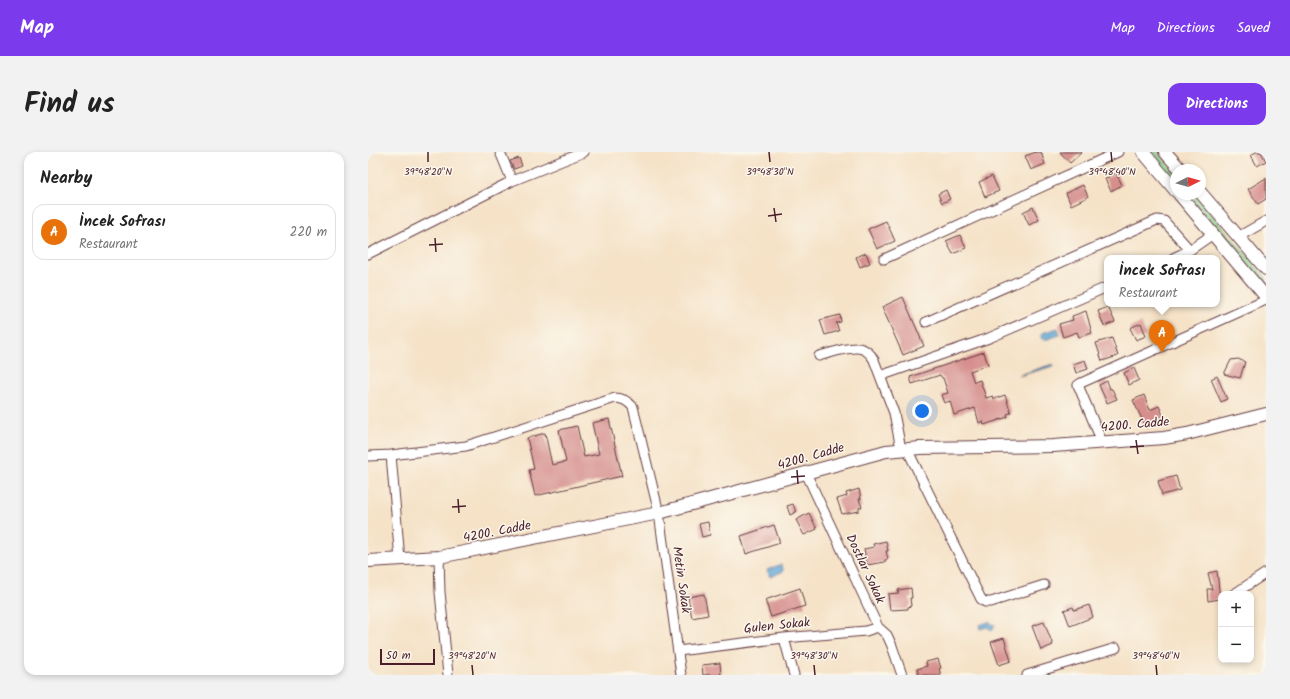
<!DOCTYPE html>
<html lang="en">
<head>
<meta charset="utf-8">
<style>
	:root { --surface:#fff; --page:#f2f2f2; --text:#222; --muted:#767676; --line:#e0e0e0; --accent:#7c3aed }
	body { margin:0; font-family:Kalam,sans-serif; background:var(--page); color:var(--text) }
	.controls { position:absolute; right:12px; bottom:12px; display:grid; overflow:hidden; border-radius:8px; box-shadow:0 2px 6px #0003 }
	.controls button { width:36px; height:36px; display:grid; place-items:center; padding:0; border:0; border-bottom:1px solid var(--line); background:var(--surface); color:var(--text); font:20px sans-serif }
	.compass { position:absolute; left:802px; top:12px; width:36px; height:36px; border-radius:50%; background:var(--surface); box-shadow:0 2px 6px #0003; rotate:85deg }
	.scale { position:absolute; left:12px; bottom:10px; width:55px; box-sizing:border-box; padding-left:4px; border:2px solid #4a1f2b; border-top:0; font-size:11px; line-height:14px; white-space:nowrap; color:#4a1f2b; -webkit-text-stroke:3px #fbf7ec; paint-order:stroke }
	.you { position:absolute; left:554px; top:259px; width:14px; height:14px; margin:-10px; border:3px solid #fff; border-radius:50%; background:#1a73e8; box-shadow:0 0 0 6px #1a73e833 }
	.badge { display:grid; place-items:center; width:26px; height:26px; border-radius:50%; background:var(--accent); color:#fff; font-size:13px; font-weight:700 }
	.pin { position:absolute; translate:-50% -33px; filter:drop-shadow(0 1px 2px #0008) }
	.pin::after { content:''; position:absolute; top:21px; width:14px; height:12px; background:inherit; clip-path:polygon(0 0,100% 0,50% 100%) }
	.popup { position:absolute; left:736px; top:103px; width:116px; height:52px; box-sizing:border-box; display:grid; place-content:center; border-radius:8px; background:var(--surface); filter:drop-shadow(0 1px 3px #0005); font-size:13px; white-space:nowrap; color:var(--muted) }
	.popup b { font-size:15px; color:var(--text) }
	.popup::after { content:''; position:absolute; left:50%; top:100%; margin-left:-8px; border:8px solid transparent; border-top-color:var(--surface) }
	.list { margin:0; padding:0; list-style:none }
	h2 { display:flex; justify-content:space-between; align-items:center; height:52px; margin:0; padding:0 16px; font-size:17px }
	h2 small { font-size:13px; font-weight:400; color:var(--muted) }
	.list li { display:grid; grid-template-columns:26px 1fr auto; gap:12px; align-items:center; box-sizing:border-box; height:56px; margin:0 8px 8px; padding:0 8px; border:1px solid var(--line); border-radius:12px }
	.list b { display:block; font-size:15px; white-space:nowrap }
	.list p { margin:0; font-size:13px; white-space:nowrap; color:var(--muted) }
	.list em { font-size:13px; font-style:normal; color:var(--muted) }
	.map { position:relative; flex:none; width:898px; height:523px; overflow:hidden; border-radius:12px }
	header { display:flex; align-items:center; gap:24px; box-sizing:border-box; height:56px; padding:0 20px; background:var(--accent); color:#fff }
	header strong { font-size:19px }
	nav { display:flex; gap:22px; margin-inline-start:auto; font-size:14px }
	.intro { display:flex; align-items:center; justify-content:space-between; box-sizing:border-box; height:96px; padding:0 24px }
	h1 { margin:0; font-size:28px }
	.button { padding:10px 18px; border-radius:12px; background:var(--accent); color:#fff; font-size:14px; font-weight:700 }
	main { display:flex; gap:24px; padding:0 24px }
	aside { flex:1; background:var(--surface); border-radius:12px; box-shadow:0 2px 6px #0003 }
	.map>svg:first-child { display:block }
</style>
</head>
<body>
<header>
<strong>Map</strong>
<nav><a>Map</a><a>Directions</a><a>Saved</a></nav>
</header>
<div class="intro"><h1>Find us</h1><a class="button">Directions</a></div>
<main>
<aside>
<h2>Nearby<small></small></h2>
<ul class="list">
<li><span class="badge" style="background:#e8710a">A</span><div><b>İncek Sofrası</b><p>Restaurant</p></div><em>220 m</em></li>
</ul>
</aside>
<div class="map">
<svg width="898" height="523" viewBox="0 0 898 523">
	<rect width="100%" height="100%" fill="#fbf7ec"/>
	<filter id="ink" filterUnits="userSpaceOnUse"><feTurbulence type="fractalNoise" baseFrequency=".025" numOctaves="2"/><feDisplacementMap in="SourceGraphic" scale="8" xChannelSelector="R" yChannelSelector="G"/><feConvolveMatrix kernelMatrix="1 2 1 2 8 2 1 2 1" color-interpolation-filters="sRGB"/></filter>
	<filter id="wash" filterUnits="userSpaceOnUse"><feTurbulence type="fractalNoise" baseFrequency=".012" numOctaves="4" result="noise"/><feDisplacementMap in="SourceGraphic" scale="16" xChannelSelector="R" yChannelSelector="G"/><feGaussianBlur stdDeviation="0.9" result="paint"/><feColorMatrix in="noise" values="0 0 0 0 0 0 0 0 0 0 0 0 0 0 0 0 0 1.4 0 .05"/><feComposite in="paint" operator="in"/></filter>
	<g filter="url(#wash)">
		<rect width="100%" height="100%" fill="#f5e2c7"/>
		<!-- green -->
		<path fill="#8ad794" stroke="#6a7b60" d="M783,0H789L808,22V29Z
			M819,42H826L898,126V134Z"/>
		<!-- water -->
		<path fill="#5ca3d3" stroke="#53617f" d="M690,176L692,183L677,188L673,186V183L674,181Z
			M685,212V214L651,224V223Z
			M413,412L416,419L402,425L399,418Z
			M620,470L627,473L624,478L619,475L612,477L611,473Z"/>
		<g id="blocks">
			<!-- building -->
			<path fill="#d68f8d" d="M668,0H673L677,12L663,18L657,4Z
				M692,0H714L702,11Z
				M888,0H893L898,9L889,14L883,3Z
				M151,6L154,14L146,17L142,9Z
				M748,21L754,33L743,39L737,27Z
				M624,24L631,39L617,45L611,30Z
				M898,26V47L890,52L880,37Z
				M715,33L720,45L703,53L698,41Z
				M578,38L582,47L574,51L570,42Z
				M665,55L671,68L661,73L655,60Z
				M518,69L527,89L509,97L500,77Z
				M592,83L598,96L585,102L578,89Z
				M498,101L502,111L492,115L488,105Z
				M535,145L556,194L535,203L514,155Z
				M740,155L747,170L736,174L730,159Z
				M718,159L724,181L711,185L709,180L695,185L691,172L705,168L704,164Z
				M472,163L473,170L468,171L471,179L457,183L452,168Z
				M773,171L778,184L768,188L762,176Z
				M744,186L750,204L734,209L728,191Z
				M616,200L620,213L602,219L606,230L612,228L618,246L625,244L626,247L637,243L643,261L639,262L640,265L616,273L615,269L611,271L607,256L586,263L582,249L576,251L573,243L580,241L575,226H574L572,223L544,232L542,225Z
				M870,207L877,210L872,226L856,222L863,208Z
				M717,208L720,217L708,221L705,212Z
				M766,216L771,228L761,233L756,221Z
				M849,224L859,247L853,250L843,227Z
				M739,229L742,237H744L749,247L739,251L731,233Z
				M776,243L782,258L791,254L797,268L778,276L765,248Z
				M241,267L254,324L167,344L161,318L166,317L159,286L177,281L184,313L198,310L191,278L209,274L216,305L231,302L224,271Z
				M808,324L812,338L794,343L790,329Z
				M491,337L493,347H491L494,355L491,356V359L474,362L469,347L479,344L478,341Z
				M425,352L428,360L422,363L419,354Z
				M441,361L449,377L436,383L428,368Z
				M340,370L342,383L334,385L331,372Z
				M406,373L412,391L378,402L373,384Z
				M518,389L520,399H518L520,407L517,408V410L499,413L496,397L506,395L505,392Z
				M849,419L852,447L840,449L839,437H844L840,421Z
				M432,436L437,454L403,465L397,448Z
				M543,436L544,446H542L543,454L540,455V457L522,458L520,442L531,441L530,438Z
				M336,442L340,463L324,466L320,445Z
				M721,453L725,465L702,474L696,458L705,455L706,458Z
				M676,470L685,493L673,498L664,474Z
				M636,486L643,509L631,513L623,490Z
				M570,507L573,516L571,517L573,523H551L549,517L559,514L558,510Z
				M352,511L353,523H335L334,513Z"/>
		</g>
	</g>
	<g filter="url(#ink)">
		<use href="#blocks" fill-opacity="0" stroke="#643c42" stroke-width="1"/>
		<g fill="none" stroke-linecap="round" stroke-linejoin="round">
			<defs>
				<path id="minor" d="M132,0L144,29
					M870,85L898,69
					M0,102L144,29L216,0
					M805,106L822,98L845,82
					M516,107L750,0
					M558,170L789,68L796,69L822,98
					M451,204C458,202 465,200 473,198C487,195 498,193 506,208L526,261L533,297
					M512,224L621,186L739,135
					M734,290L710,233L713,231L898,148
					M539,297L613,447L617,450H623L676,433
					M23,303L32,408
					M0,304L23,303L98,294L247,246C255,246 260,249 265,255L291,361L313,523
					M438,321L510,475L519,483L524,494L534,523
					M71,405L72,440L80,523
					M866,442L898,421
					M416,486L426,523
					M310,499L416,486L498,479L510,475
					M659,523L748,496"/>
				<path id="major" d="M775,0L808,39
					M797,0L813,18
					M832,40L898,117
					M811,42L898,145
					M0,409L71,405L291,361L518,299L552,296L685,294L796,286L819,282L898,262"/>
			</defs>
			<!-- minor casing -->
			<use href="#minor" stroke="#643c42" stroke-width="11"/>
			<!-- major casing -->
			<use href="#major" stroke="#643c42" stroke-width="14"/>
			<!-- minor -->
			<use href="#minor" stroke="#fff" stroke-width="9"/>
			<!-- major -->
			<use href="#major" stroke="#fff" stroke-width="12"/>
		</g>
	</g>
	<!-- ticks -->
	<path fill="none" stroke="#4a1f2b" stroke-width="1.5" d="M60,0V10M401,0L402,10M743,0L744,10M406,56L408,70M400,64L414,62M67,86L68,100M61,93L75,92M768,288L770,302M762,295L776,294M429,318L430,332M423,325L437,324M90,347L91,361M84,355L98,354M104,513L105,523M446,513L447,523M788,513L789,523"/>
	<g text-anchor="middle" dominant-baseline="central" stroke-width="3" stroke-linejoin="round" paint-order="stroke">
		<!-- street labels -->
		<g font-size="13" fill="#4a1f2b" stroke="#fbf7ec">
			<text transform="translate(767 273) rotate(-5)">4200. Cadde</text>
			<text transform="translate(443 305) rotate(-16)">4200. Cadde</text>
			<text transform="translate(129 380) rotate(-11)">4200. Cadde</text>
			<text transform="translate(497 417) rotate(65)">Dostlar Sokak</text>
			<text transform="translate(313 428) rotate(82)">Metin Sokak</text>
			<text transform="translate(409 474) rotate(-6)">Gulen Sokak</text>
		</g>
	</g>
	<g font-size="10" text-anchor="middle" fill="#4a1f2b" stroke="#fbf7ec" stroke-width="3" stroke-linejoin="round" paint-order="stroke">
		<text x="60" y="23">39°48'20"N</text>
		<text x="402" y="23">39°48'30"N</text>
		<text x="744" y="23">39°48'40"N</text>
		<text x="104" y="507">39°48'20"N</text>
		<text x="446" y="507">39°48'30"N</text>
		<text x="788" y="507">39°48'40"N</text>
	</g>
</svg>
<div class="controls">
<button>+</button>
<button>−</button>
</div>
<svg class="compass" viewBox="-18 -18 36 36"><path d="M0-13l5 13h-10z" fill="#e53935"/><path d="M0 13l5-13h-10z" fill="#767676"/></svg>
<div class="scale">50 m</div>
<div class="you"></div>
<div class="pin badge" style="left:794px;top:201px;background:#e8710a">A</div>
<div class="popup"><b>İncek Sofrası</b>Restaurant</div>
</div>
</main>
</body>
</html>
